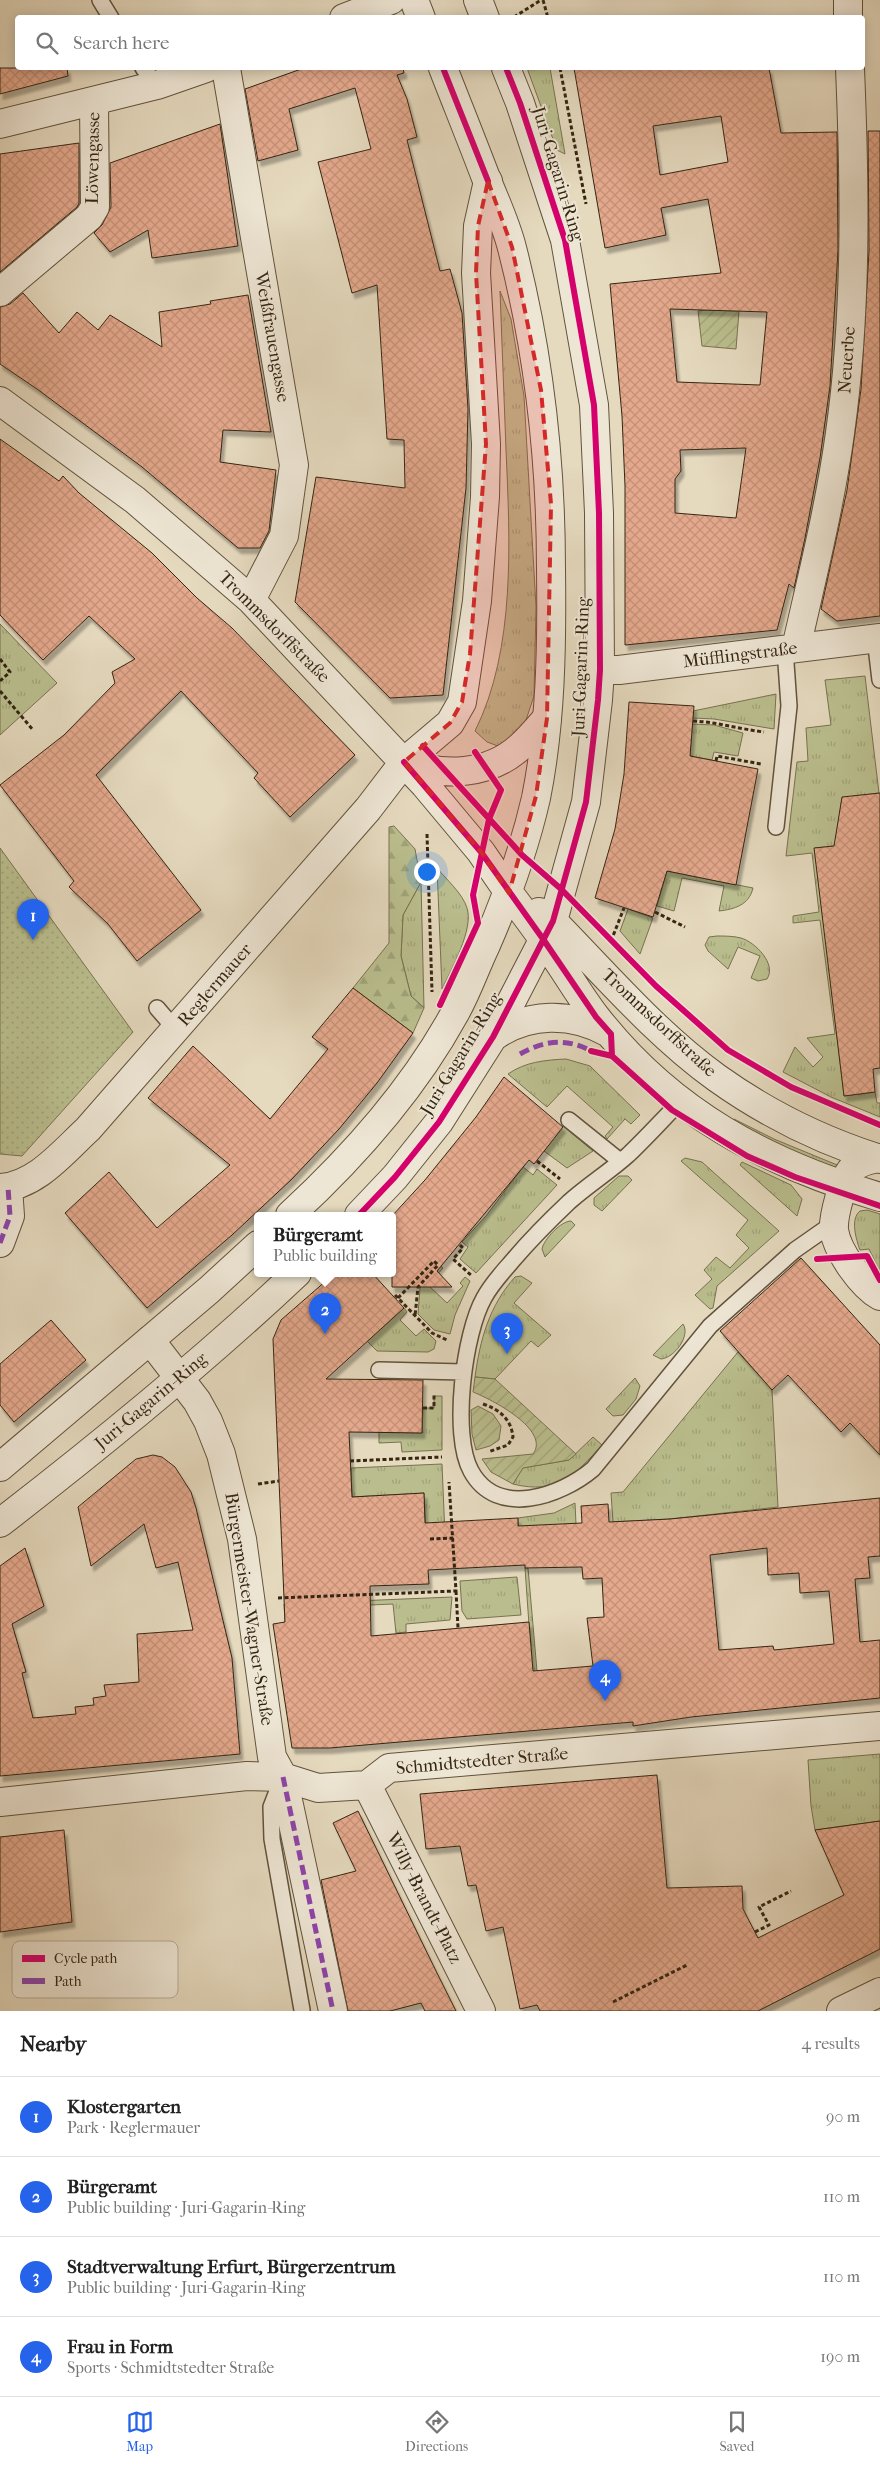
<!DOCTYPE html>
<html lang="en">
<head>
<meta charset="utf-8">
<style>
	:root { --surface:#fff; --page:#f6f6f6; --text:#222; --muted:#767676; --line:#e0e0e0; --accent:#2563eb }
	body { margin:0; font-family:"IM FELL French Canon",serif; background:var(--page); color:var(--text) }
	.you { position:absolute; left:426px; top:871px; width:18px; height:18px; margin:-12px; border:4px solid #fff; border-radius:50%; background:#1a73e8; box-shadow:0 0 0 8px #1a73e833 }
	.badge { display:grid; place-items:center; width:32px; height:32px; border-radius:50%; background:var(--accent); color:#fff; font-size:16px; font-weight:700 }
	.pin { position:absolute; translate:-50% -41px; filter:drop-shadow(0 1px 2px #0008) }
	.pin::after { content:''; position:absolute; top:26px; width:18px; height:15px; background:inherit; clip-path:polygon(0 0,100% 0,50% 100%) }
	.popup { position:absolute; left:254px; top:1212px; width:142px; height:65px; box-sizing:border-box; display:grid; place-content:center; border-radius:5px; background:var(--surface); filter:drop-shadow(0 1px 4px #0005); font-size:16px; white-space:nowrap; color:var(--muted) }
	.popup b { font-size:19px; color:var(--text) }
	.popup::after { content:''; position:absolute; left:50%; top:100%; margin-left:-10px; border:10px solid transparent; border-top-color:var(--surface) }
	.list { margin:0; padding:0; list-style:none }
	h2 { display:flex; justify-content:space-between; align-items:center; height:65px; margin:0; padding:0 20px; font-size:21px }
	h2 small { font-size:16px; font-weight:400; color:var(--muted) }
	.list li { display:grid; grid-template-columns:32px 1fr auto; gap:15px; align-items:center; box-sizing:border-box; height:80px; padding:0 20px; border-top:1px solid var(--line) }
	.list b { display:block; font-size:19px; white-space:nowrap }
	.list p { margin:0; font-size:16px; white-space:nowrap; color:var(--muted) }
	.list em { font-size:16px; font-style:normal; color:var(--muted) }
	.icon { flex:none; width:28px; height:28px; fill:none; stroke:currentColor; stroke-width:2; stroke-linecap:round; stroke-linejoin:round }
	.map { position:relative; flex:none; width:880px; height:2011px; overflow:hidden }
	.search { position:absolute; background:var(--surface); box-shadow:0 2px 12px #0003; left:15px; right:15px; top:15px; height:55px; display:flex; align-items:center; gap:12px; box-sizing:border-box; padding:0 18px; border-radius:5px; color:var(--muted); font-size:19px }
	.sheet { height:385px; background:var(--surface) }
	nav { display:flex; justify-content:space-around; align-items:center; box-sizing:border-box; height:70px; border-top:1px solid var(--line); background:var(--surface); font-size:14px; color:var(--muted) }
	nav a { display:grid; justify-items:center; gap:2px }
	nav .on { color:var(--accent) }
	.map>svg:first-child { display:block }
</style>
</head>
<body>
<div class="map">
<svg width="880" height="2011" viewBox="0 0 880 2011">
	<defs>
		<pattern id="grass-tufts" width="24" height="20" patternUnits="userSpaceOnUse" patternTransform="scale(1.25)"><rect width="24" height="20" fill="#babe8e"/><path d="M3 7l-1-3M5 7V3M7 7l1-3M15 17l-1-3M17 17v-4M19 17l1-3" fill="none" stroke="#a0a379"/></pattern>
		<pattern id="forest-firs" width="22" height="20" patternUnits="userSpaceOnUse" patternTransform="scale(1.25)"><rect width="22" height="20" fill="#babe8e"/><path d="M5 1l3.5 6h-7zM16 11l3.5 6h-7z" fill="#a0a379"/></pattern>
		<pattern id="park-dots" width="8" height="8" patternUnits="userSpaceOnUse" patternTransform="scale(1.25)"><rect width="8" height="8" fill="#babe8e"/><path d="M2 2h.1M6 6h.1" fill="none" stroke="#a0a379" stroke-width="1.8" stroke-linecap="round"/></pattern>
		<pattern id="garden-furrows" width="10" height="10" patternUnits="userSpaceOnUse" patternTransform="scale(1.25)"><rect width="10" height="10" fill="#babe8e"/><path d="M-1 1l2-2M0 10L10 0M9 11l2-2" fill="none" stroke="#a0a379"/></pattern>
		<pattern id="building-cross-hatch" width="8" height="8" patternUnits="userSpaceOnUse" patternTransform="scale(1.25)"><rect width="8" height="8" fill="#e4a88c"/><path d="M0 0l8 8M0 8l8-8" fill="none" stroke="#c49078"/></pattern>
		<filter id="shadow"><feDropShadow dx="3" dy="5.5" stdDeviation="1" flood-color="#0004"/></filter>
	</defs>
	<rect width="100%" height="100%" fill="#e5d9be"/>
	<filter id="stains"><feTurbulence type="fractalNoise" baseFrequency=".004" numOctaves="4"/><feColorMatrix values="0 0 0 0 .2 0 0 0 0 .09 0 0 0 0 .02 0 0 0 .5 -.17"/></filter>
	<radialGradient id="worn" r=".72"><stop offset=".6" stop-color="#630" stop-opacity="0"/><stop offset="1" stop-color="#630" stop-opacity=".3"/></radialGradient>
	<!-- grass -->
	<path fill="url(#grass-tufts)" stroke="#787250" d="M527,68H550L565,154L557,150Z
		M500,291L511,319L524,396L536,607L534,696L526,720L514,738L498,746L487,742L475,731C516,649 510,540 506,450C504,397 502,344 500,291Z
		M0,624L57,683L0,735Z
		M865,676L879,793L842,798L835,846L815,848L844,1096L875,1092L877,1103H880V1117L831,1097L783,1072L795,1047L813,1067L823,1057L807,1038L835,1034L820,920L793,923V916L819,912L812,853L786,856L797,762L808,761L806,728L831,725L825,680Z
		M776,694L774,729L714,719L693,718V711Z
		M692,724L714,725L743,733L738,756L714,752L712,760L690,756Z
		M437,868C446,879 463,894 467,908C474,929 451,970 442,989Z
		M667,871L753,888C749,905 735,909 719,911L724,886L682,878L674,911L657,906Z
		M421,882L424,1008L411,996L401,956L403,915Z
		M628,909L653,918L640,954L620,931Z
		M717,936C725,936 733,936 741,938C755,942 777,964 767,979L758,981L751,978L760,956L738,947L728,969L708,951L705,945L709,937Z
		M566,1059L590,1066L640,1115L631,1124L625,1119L607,1139L605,1136L613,1127L567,1086L547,1107L508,1074C525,1062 545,1060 566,1059Z
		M734,1119L774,1139L842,1167V1172L730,1125Z
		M563,1126L593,1151L567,1168L544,1151Z
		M685,1158L702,1162L779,1231L717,1286L713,1308L710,1309L695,1295L712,1279L704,1270L716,1257L730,1268L749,1248L736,1235L748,1220L681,1161Z
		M742,1162L791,1185L802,1199L797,1216L740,1165Z
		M523,1167L533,1175L537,1169L557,1185L476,1273L460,1259L468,1247L462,1242L486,1216Z
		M619,1176H628L632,1180L602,1211L594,1205V1198Z
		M867,1210L880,1214V1272L869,1249L860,1250C856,1239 850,1219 860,1211Z
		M571,1221L575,1225L545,1257L542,1249C544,1239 561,1221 571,1221Z
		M441,1266L443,1268L428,1285L447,1303L463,1286L460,1283L465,1277L470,1281L455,1315L450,1334L434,1330L418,1314L420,1288Z
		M521,1276L532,1283L514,1303L551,1335L538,1347L531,1341L495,1379L475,1377C480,1340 489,1306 515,1277Z
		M404,1308L407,1312L400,1320L416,1336L424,1329L436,1341L434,1349L428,1352L377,1351L367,1341Z
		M683,1324C691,1336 674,1358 661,1359L653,1355Z
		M738,1352L772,1389L778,1507L670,1519L613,1522L611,1493L623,1492Z
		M635,1378L640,1386L636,1399L623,1415L613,1416L606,1409Z
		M434,1396H442V1450L402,1452L401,1442L379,1443V1432L422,1433L423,1408H434Z
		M593,1437L602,1445C575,1475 557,1495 513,1484L522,1468L569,1460Z
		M442,1464L445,1535L426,1536L424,1493L352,1497L351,1468Z
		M575,1503L576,1524L521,1565L518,1518L554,1513Z
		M525,1568H528L537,1671L528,1676L530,1639Z
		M517,1577L521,1615L467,1619L462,1611L460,1581Z
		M452,1597L450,1620L406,1624V1632L396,1633L393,1604L370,1605L285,1622L284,1604Z
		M880,1754V1821L815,1830L811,1806L808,1760Z"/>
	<!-- forest -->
	<path fill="url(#forest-firs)" stroke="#787250" d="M394,826L415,849L421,882L403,915L401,956L411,996L424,1008L413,1033L353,988L389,943V827Z"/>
	<!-- park -->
	<path fill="url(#park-dots)" stroke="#787250" d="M0,848L133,1032L22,1156L0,1154Z"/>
	<!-- garden -->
	<path fill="url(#garden-furrows)" stroke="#787250" d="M705,310L739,311L736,349L702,346L698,311Z
		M475,1377L495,1379L576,1454L569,1460L523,1468L513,1484L491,1472L482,1459L533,1454C551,1430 491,1399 473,1392Z
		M478,1406L493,1414L501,1426L499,1440L490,1446L476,1450L472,1434L471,1410Z"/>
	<!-- building -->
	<path fill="url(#building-cross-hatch)" stroke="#352612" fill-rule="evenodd" filter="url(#shadow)" d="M0,68H67L68,76L0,94Z
		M304,68H403L404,73L397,75L407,99L417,137L407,140L440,271L450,269L462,313L468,409L466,488L443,695L390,698L295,602L316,477L405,488L404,440L387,439L377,285L352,293L318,162L371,149L355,88L289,109L298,150L258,161L245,89Z
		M574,68H769L781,133L837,132L838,250L830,386L820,458L805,538L794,588L789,584L777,630L625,645V486L622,416L610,284L721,273L708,199L661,208L666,235L605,248ZM721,116L728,162L660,175L653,126ZM670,309L767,312L760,385L677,382ZM746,448L736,518L675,513V479L681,471L680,450Z
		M220,124L238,246L152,258L148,230L110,252L94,233L102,225L111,207L110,163Z
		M868,131H880V616L837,621L821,609L847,490L861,389L869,251Z
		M79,143V203L77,207L0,272V154Z
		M23,293L59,333L77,312L98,330L110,315L162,347L159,312L211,304L210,301L248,295L271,432L223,430L220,462L276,470L269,531L260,548H238L142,467L37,389L0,364V307L10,304Z
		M0,439L59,481L63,476L79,493L152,553L197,598L232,628L355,755L290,817L254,778L258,773L181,691L96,775L201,910L137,961L108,924L69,887L74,881L0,785L64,735L115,683L112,672L135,659L89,616L43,660L0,615Z
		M629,702L694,706L690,756L758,769L736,885L667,871L653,917L595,898L615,829L624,774Z
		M880,793V1068L873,1069L875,1092L844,1096L814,848L834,846L842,797Z
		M353,988L413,1033L377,1083L339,1129L292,1179L232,1235L147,1308L65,1213L109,1172L157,1228L230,1165L148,1098L193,1046L270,1119L328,1049L312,1037Z
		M504,1077L563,1127L534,1164L529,1160L437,1271L452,1287H392V1216L425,1180L476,1117Z
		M801,1258L880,1345V1455L850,1423L841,1432L788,1375L772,1390L720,1331Z
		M335,1273H372L404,1308L326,1379L423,1380L422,1433L349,1432L352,1497L424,1493L425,1523L518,1518V1526L582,1523L581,1506L608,1504L609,1522L670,1519L880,1498V1556L868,1557L870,1578L855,1579L860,1642L880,1640V1698L691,1717L633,1726V1722L330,1748H292L273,1624L285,1622L273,1339L281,1320ZM767,1548L768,1575L799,1573L800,1593L829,1591L834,1644L774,1650L773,1646L719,1650L710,1555ZM525,1565V1568L582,1567L583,1579L602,1578L604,1617L587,1618L593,1666L533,1671L529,1622L371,1636L370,1586L429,1584L428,1570Z
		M51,1320L86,1360L14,1422L0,1405V1364Z
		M153,1455L162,1457L175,1467L191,1492L196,1508L232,1658L240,1754L0,1776V1566L25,1548L44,1606L12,1624L26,1672L22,1673L33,1718L76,1714L75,1707L94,1705L93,1698L106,1696L104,1685L139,1682L137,1634L193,1630L178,1562L156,1568L144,1524L91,1566L78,1507L136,1459Z
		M657,1775L667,1888L742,1886L743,1909L758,1938L844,1895L815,1830L880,1821V1949L758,2011H540L537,2005L520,2009L503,1927L486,1931L476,1885L468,1886L460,1846L426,1849L420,1794Z
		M358,1811L436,1971L456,2011H425L421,2003L390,2011H348L321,1880L356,1871L333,1823Z
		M64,1830L72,1922L0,1932V1837Z"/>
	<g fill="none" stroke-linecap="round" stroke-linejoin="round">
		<defs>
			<path id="service" d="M100,0L111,18
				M143,68L157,85
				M875,638L880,680
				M776,827L789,706L785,649
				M157,1008L176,1030
				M681,1101C663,1119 646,1138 628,1155C609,1172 588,1185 569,1202C550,1220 531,1239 514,1259C503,1272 492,1283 484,1298C464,1333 451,1435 471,1471C497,1519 561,1496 593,1469L710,1326L795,1250L835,1222
				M569,1120L620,1161
				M379,1370L464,1372
				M281,1781L271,1807L272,1839L302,2010"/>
			<path id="minor" d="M848,0V18
				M344,18L391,0
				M226,68L294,465L284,536L251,600
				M0,124L157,85L206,68
				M0,292L89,217L95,207L94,102
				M0,401L135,500L251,600L425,785L481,852L509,893
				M796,648C812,577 830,506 840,433C857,312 855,189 850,68
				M600,670H619L880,638
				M404,762C442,777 489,776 521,746C530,738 539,727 547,718
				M877,1158C869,1160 859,1162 853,1168C843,1177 833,1217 834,1230C837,1251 862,1286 880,1296
				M0,1188C36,1186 63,1152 88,1129L368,809L404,762L450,723L462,702L477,601L485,497L486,444L476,273L478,226L488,181
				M0,1243L10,1216L8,1187
				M150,1340L197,1401L208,1421L221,1454L242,1539L272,1757L283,1777L333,2011
				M367,1785L481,2011
				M0,1802L247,1776L283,1777L318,1788L367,1785L389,1768L880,1726
				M841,2011L880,1992"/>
			<path id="tertiary" d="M414,0L421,18
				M478,0L485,18
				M509,893C525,914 541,935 556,958C569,977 582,999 596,1017C671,1113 766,1163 880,1197
				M539,912L553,921C605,974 656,1034 717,1078C766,1113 823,1141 880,1159
				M493,1037C528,1012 572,1012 609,1033
				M290,1215C352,1158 414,1088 455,1013C467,992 475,968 486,945C507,897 524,850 536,798C551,723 552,645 551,569C551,460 539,353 512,248C506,224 495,201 486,178C472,141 457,104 443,68
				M359,1215L395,1177L439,1122L493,1037L553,921L586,802L598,700L600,670L599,513L594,405L565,240L520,103L506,68
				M0,1467L209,1290L258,1245
				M0,1523C102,1444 203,1362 297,1273"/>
		</defs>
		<!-- service casing -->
		<use href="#service" stroke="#61533d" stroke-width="18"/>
		<!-- minor casing -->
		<use href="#minor" stroke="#61533d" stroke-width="30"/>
		<!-- tertiary casing -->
		<use href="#tertiary" stroke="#61533d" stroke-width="30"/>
		<!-- path -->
		<path stroke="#352612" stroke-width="3" stroke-dasharray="4 2.5" stroke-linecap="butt" d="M543,0L548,18
			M514,17L541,0
			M560,68L586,204
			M0,659L10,672L0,681
			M0,691L33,730
			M693,721C717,722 739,729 764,732
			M716,761L717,756L761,764
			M490,817L500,793
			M427,834L432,992
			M655,912L685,927
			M611,941L624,908
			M537,1161L560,1179
			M460,1245L463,1248L453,1259L472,1276
			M395,1295L432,1333L447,1340
			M398,1298L434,1261L438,1265L418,1287L415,1316
			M483,1404C500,1410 511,1419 513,1437L508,1445L488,1452
			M423,1408H434V1393
			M350,1461L442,1457
			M258,1484L279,1481
			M430,1539L453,1538
			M456,1591L458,1628
			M278,1598L456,1591L449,1482
			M755,1932L769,1925L759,1907L791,1891
			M613,2002L687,1965"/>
		<!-- service -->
		<use href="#service" stroke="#eee6d5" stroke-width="15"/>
		<!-- minor -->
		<use href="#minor" stroke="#eee6d5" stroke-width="28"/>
		<!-- tertiary -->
		<use href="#tertiary" stroke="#eee6d5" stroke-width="28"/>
		<!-- quiet -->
		<path stroke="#8e44ad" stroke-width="5" stroke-dasharray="10 5" stroke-linecap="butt" d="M520,1054C545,1040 567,1038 591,1051
			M0,1243L10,1216L8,1187
			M283,1777L333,2011"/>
		<defs>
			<path id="cycleway" d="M443,68L488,181
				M423,746L522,855L561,889L656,986L728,1050L791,1087L880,1125
				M404,762L481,852L543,939L596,1017L611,1034L612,1056
				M440,1005L478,923L473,895L489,819L501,790L475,752
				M591,1051L612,1056L672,1110L747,1156L795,1177L880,1206
				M359,1215L395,1177L439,1122L493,1037L553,921L586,802L598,700L600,670L599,513L594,405L565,240L520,103L506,68
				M817,1259L867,1256L880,1280"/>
		</defs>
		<!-- cycleway casing -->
		<use href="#cycleway" stroke="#eee6d5" stroke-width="9"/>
		<!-- cycleway -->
		<use href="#cycleway" stroke="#d6006c" stroke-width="6"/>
	</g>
	<!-- marked area -->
	<path fill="#d62828" fill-opacity="0.2" stroke="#d62828" stroke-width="4" stroke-dasharray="10 6" stroke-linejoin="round" d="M488,181L512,247L541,390L551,504L547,718L536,796L509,893L481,852L404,762L450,723L462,702L470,654L486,444L476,273L478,226Z"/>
	<g text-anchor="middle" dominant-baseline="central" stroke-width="4" stroke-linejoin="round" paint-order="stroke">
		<!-- street labels -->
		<g font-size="18" fill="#352612" stroke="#eee6d5">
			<text transform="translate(93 158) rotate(-89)">Löwengasse</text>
			<text transform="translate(558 174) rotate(73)">Juri-Gagarin-Ring</text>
			<text transform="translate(272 337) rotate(80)">Weißfrauengasse</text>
			<text transform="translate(847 360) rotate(-86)">Neuerbe</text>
			<text transform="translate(274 627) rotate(45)">Trommsdorffstraße</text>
			<text transform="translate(740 655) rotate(-7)">Müfflingstraße</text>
			<text transform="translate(581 667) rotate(-88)">Juri-Gagarin-Ring</text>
			<text transform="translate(215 985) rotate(-49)">Reglermauer</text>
			<text transform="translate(659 1023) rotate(43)">Trommsdorffstraße</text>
			<text transform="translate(461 1054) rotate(-59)">Juri-Gagarin-Ring</text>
			<text transform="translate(151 1401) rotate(-40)">Juri-Gagarin-Ring</text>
			<text transform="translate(249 1609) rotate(81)">Bürgermeister-Wagner-Straße</text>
			<text transform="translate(482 1761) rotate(-5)">Schmidtstedter Straße</text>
			<text transform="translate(424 1898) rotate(63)">Willy-Brandt-Platz</text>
		</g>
	</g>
	<!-- legend -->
	<rect x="12" y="1941" width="166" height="57" rx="8" fill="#eee6d5" stroke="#b6ac9a" stroke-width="1"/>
	<rect x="22" y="1955" width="23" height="7" fill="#d6006c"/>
	<rect x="22" y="1978" width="23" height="6" fill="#8e44ad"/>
	<g font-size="14" fill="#352612">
		<text x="54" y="1963">Cycle path</text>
		<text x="54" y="1986">Path</text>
	</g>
	<rect width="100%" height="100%" filter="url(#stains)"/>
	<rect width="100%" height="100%" fill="url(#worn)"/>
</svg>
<div class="you"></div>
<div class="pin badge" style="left:33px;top:940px">1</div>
<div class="pin badge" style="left:325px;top:1334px">2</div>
<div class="popup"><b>Bürgeramt</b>Public building</div>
<div class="pin badge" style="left:507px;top:1354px">3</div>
<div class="pin badge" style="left:605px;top:1701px">4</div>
<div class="search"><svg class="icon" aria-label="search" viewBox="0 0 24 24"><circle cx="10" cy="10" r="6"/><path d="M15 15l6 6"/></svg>Search here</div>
</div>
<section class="sheet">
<h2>Nearby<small>4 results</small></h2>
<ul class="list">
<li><span class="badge">1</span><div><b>Klostergarten</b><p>Park · Reglermauer</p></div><em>90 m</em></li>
<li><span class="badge">2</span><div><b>Bürgeramt</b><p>Public building · Juri-Gagarin-Ring</p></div><em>110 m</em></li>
<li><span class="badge">3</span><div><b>Stadtverwaltung Erfurt, Bürgerzentrum</b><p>Public building · Juri-Gagarin-Ring</p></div><em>110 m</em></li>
<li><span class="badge">4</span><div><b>Frau in Form</b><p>Sports · Schmidtstedter Straße</p></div><em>190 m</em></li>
</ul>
</section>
<nav>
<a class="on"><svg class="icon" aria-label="map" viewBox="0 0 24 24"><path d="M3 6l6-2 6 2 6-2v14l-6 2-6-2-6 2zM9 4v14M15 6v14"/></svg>Map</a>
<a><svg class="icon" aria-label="directions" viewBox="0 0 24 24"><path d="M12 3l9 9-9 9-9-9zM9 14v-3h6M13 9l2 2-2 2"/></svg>Directions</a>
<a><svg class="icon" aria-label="saved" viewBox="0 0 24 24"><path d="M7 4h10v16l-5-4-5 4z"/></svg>Saved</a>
</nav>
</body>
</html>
